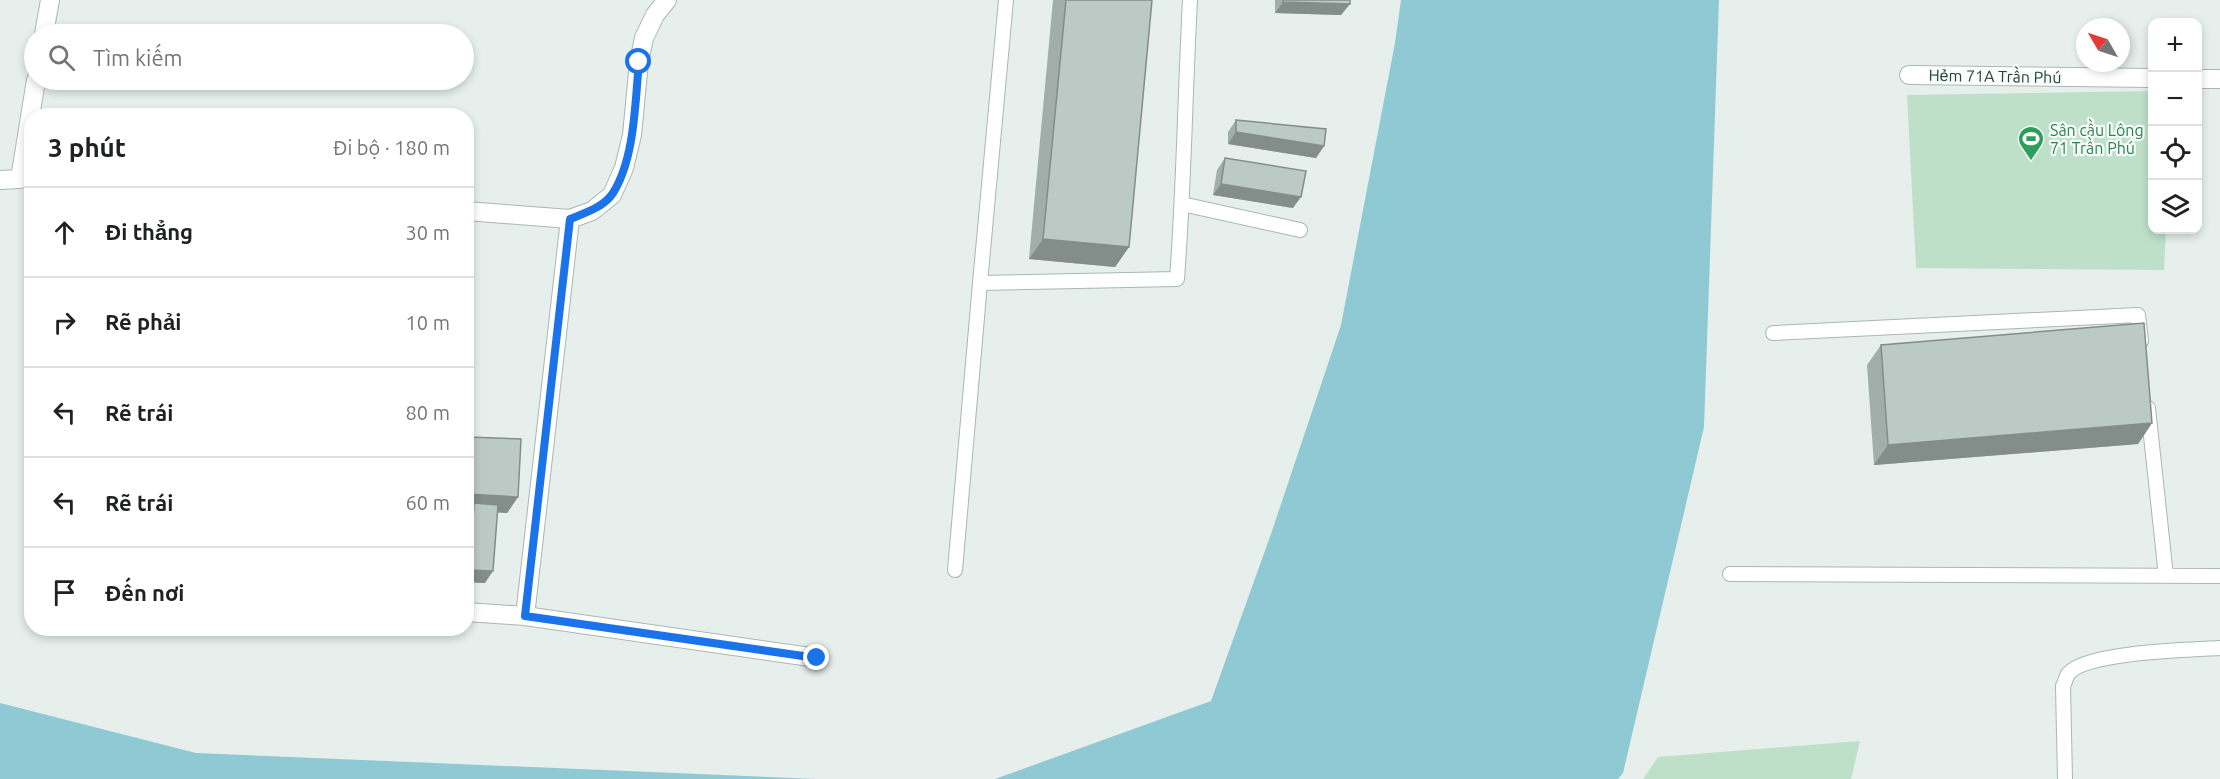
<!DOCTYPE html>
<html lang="vi">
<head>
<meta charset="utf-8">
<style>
	:root { --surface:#fff; --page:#f2f2f2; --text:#202124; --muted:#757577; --line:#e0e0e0 }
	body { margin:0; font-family:Ubuntu,sans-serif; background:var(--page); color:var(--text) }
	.controls { position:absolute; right:18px; top:18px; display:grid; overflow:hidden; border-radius:12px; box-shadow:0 3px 9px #0003 }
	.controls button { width:54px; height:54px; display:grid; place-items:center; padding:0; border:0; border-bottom:2px solid var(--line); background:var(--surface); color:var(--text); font:30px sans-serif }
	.compass { position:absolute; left:2076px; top:18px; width:54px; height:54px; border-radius:50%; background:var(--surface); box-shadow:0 3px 9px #0003; rotate:309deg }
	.stop { position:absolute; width:18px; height:18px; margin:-14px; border:4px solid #1a73e8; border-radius:50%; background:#fff }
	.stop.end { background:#1a73e8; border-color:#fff; box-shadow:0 2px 6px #0008 }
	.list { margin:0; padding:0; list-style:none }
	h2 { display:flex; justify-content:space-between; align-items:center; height:78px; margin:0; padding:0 24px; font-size:26px }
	h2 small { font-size:20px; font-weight:400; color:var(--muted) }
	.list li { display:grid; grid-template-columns:39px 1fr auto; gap:18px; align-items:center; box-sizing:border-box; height:90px; padding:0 24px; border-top:2px solid var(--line) }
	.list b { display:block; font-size:22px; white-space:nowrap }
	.list em { font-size:20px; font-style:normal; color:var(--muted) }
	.icon { flex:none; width:33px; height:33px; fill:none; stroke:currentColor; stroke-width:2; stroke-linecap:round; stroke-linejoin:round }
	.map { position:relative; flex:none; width:2220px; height:779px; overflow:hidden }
	.search { position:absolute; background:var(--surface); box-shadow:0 3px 9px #0003; left:24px; top:24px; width:450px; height:66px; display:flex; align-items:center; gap:15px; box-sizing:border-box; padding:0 21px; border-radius:33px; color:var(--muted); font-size:22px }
	.panel { position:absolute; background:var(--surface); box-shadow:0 3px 9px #0003; left:24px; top:108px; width:450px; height:528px; border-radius:24px }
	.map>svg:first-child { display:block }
</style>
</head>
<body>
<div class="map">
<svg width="2220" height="779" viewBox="0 0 2220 779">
	<rect width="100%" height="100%" fill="#e6efeb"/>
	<!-- green -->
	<path fill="#bfe0c8" d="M2152,91V230H2166L2164,270L1916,268L1907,95Z
		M1860,741L1851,779H1643L1658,757Z"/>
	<!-- water -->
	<path fill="#8ec9d4" d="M1401,0H1719L1704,427L1623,773L1618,779H995L1211,701L1271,534L1341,325L1395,43Z
		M0,703L196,753L816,779H0Z"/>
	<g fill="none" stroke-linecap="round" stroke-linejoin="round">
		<defs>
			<path id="lane" d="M1006,0L980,283L1177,279C1184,186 1185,93 1190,0
				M1182,204L1300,230
				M1773,333L2138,315L2141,341
				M2148,408L2166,576
				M955,570L980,283
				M1730,574L2220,576
				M2065,779L2063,686C2065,683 2066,676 2069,673C2087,652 2190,650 2220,648"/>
			<path id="street" d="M44,34L50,0
				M1909,75L2152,78
				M2198,79H2220
				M0,180L20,179L36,80
				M466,211L570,219L592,211L612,195L624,168L632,135L639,62L644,38L655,15L667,0
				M466,612L525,616L817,658
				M525,616L570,219"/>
		</defs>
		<!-- lane casing -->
		<use href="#lane" stroke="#a8b8b2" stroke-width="16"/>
		<!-- street casing -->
		<use href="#street" stroke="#a8b8b2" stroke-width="20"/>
		<!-- lane -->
		<use href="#lane" stroke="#fff" stroke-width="14"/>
		<!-- street -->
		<use href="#street" stroke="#fff" stroke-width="18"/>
	</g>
	<!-- wall -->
	<path fill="#a1aea9" d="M1053,0H1152L1129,247L1115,267L1029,259Z
		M1275,0H1350V4L1341,15L1275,13Z
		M1236,120L1324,146L1316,158L1228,144V132Z
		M1225,158L1293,208L1213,195L1217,170Z
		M1881,345L2152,423L2138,444L1874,465L1867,365Z
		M466,437L518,497L507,513L497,512L485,583L466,582V514L469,511H466Z"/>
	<!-- shaded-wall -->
	<path fill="#838d89" d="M1283,2L1350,4L1341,15L1275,13Z
		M1236,132L1324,146L1316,158L1228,144Z
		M1221,184L1301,197L1293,208L1213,195Z
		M1043,239L1129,247L1115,267L1029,259Z
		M2152,423L2138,444L1874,465L1888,445Z
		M466,494L518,497L507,513L474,511V503L469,511H466Z
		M470,570L493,571L485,583L466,582V575Z"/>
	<!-- building -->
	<path fill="#bbcac4" stroke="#838d89" stroke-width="1.5" d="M1066,0H1152L1129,247L1043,239Z
		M1283,0H1350V4L1283,2Z
		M1236,120L1326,129L1324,146L1236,132Z
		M1225,158L1306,171L1301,197L1221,184Z
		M2144,323L2152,423L1888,445L1881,345Z
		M466,437L521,439L518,497L466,494Z
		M474,503L498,505L493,571L470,570Z"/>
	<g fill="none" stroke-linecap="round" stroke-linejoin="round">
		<!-- route -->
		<path stroke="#1a73e8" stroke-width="8" d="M639,62C635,102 635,158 613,193C604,207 585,213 570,219L525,616L817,658"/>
	</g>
	<!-- icons -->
	<defs>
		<symbol id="stadium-pin" viewBox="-11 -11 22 30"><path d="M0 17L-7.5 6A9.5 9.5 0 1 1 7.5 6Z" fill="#2e9e5b" stroke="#f7fbf9"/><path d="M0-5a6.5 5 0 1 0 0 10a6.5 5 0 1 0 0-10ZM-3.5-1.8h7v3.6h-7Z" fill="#fff"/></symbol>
	</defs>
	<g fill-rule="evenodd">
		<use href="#stadium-pin" x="2016" y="124" width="30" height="40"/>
	</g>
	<g text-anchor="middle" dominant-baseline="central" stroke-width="4.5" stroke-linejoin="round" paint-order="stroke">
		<!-- street labels -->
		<g font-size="16" fill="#24423a" stroke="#f7fbf9">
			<text transform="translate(1995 76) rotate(1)">Hẻm 71A Trần Phú</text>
		</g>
		<!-- leisure labels -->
		<g font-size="16" fill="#27864d" stroke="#f7fbf9" text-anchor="start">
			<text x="2050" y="130">Sân cầu Lông<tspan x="2050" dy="18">71 Trần Phú</tspan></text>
		</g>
	</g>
</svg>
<div class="controls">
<button>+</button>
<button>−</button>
<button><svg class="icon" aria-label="locate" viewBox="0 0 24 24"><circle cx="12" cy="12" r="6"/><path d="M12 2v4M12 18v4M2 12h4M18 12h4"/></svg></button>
<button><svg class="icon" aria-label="layers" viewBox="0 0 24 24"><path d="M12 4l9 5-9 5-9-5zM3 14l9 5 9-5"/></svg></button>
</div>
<svg class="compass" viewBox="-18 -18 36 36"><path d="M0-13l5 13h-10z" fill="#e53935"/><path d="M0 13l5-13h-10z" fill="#757577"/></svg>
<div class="stop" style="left:639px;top:62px"></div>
<div class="stop end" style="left:817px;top:658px"></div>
<div class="search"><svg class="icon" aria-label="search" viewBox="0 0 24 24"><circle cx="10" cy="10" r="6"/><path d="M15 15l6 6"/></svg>Tìm kiếm</div>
<section class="panel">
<h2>3 phút<small>Đi bộ · 180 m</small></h2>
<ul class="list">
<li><svg class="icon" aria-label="ahead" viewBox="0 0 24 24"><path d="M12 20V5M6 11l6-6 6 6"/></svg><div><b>Đi thẳng</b></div><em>30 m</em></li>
<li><svg class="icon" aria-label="right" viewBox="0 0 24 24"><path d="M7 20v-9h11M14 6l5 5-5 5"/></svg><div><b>Rẽ phải</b></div><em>10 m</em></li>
<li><svg class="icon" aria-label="left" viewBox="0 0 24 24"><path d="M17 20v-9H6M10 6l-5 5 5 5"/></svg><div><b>Rẽ trái</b></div><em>80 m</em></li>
<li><svg class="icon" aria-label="left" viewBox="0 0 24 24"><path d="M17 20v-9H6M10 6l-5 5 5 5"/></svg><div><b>Rẽ trái</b></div><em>60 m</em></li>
<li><svg class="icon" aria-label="arrive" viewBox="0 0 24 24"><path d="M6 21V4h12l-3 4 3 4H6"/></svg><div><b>Đến nơi</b></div></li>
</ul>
</section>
</div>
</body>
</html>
